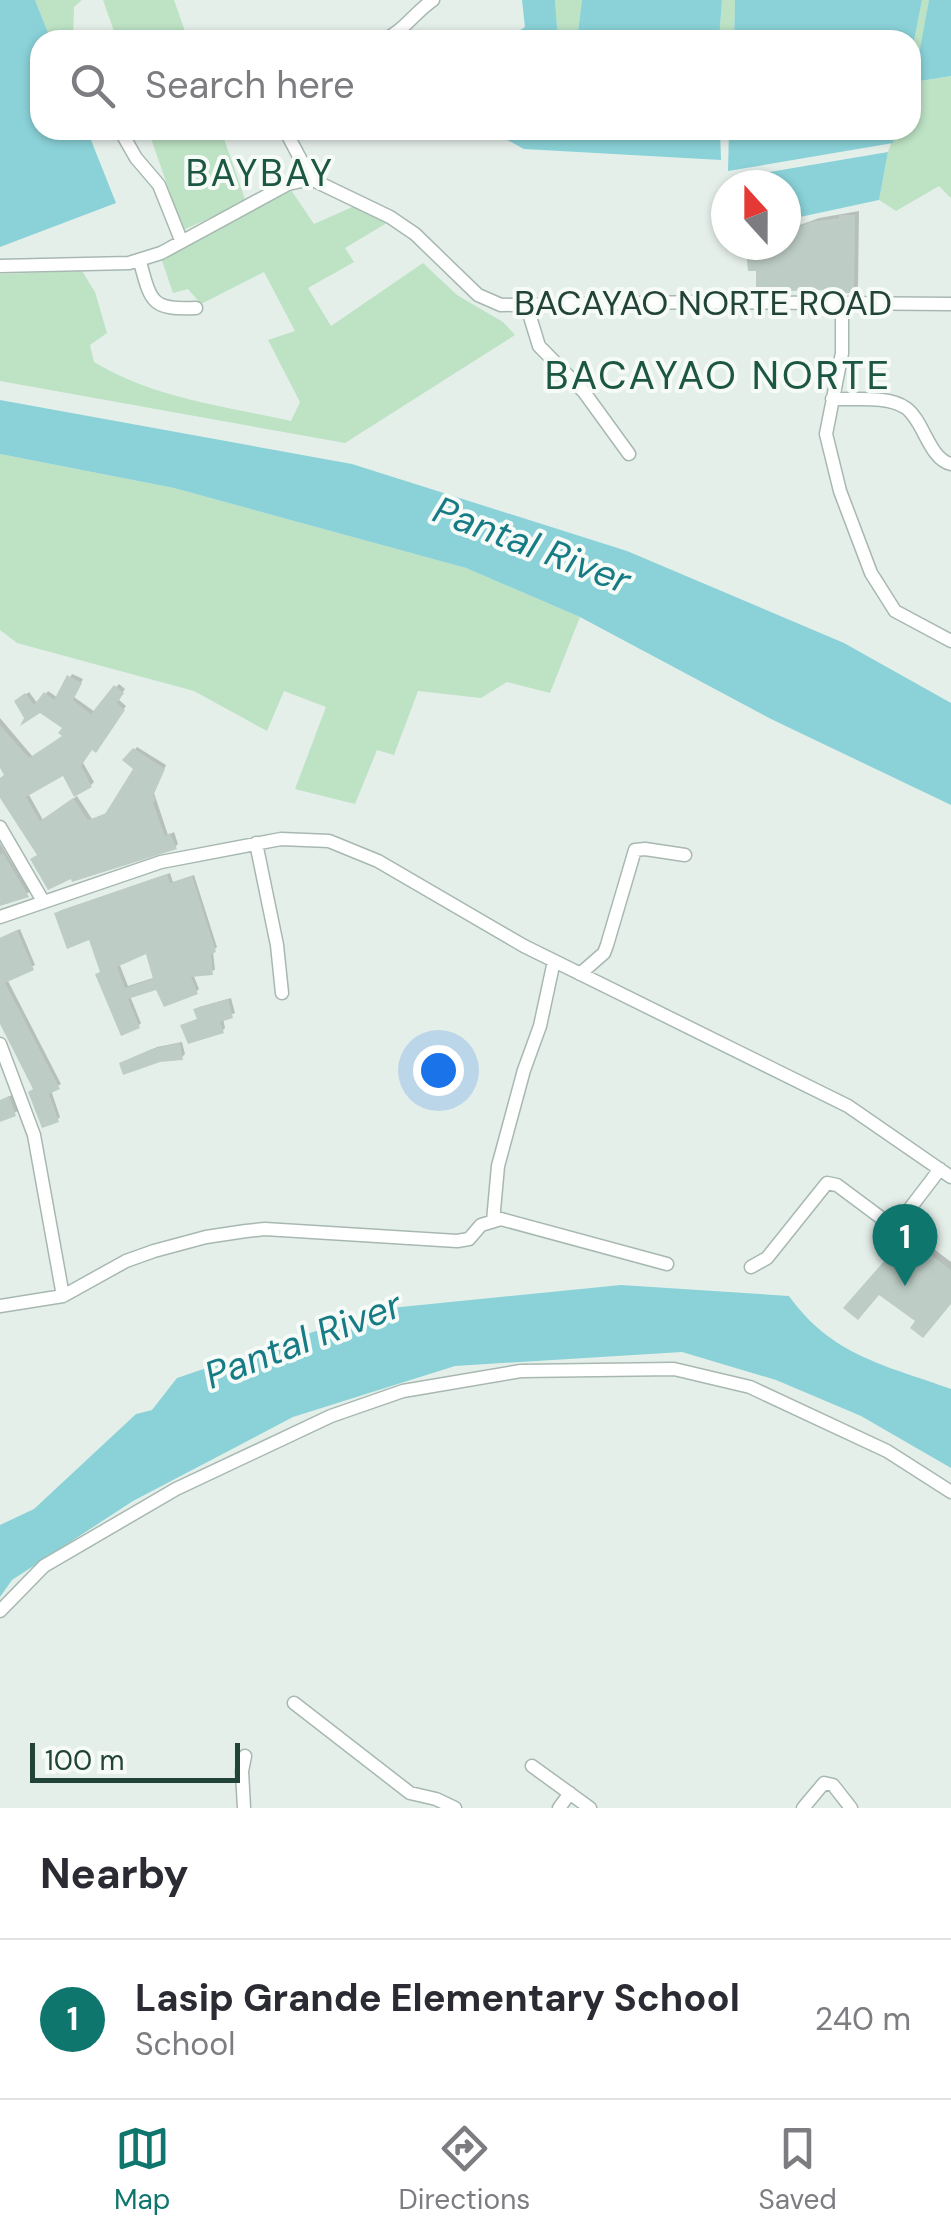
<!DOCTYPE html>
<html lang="en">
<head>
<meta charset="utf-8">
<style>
	:root { --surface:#fff; --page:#f7f7f7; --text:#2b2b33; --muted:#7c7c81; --line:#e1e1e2; --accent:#0f766e }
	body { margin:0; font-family:"DM Sans",sans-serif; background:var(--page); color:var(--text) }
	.compass { position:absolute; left:711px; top:170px; width:90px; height:90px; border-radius:50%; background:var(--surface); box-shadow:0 2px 8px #0004; rotate:339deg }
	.scale { position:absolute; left:30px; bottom:25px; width:210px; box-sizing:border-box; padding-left:10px; border:5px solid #224338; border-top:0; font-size:28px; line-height:35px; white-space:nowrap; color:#224338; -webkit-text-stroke:8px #f6fbf8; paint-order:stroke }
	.you { position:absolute; left:438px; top:1070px; width:35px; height:35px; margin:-25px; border:8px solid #fff; border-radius:50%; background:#1a73e8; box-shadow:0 0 0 15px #1a73e833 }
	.badge { display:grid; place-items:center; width:65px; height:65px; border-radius:50%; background:var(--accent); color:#fff; font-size:32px; font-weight:700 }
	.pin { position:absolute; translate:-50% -82px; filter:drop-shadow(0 2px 5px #0008) }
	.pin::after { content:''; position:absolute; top:52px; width:35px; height:30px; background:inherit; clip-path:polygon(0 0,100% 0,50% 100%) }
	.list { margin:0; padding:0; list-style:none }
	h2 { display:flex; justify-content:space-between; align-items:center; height:130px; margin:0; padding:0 40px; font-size:42px }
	h2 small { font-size:32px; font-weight:400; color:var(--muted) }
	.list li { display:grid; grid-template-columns:65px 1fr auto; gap:30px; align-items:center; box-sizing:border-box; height:160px; padding:0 40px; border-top:2px solid var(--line) }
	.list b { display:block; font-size:38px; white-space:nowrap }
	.list p { margin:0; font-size:32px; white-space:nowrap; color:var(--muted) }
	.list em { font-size:32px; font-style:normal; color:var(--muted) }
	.icon { flex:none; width:55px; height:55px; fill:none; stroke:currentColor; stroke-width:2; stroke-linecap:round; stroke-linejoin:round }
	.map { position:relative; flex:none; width:951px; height:1808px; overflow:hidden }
	.search { position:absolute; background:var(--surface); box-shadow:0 2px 8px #0004; left:30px; right:30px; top:30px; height:110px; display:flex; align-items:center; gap:25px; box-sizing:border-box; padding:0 35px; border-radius:30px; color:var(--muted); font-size:38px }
	.sheet { height:290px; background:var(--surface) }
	nav { display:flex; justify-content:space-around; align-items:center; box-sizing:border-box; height:140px; border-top:2px solid var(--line); background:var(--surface); font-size:28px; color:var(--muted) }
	nav a { display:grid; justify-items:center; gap:5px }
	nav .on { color:var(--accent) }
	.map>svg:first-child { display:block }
</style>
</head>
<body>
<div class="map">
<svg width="951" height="1808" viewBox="0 0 951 1808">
	<rect width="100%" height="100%" fill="#e5efea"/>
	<!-- green -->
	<path fill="#bde2c4" d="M35,0H82L74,7L73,40H51Z
		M103,0H174L188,40H117Z
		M555,0H582L577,40H558Z
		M722,0H735L734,40H719Z
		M922,0H929L915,82L951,76V198L939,186L896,211L879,200L888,152L896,130H911V56Z
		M148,130H221L246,202L183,230Z
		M291,190L314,224L359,204L390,221L345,248L354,262L308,288L331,326L423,263L457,295L503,322L515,335L345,443L0,381V274L82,271L95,292L107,333L90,345L94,362C153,398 224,406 291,421L300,402L268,340L295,331L264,272L201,304L188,289L173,293L161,258Z
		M0,454L174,488L466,568L580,617L550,693L507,682L481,698L418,691L394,755L377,750L355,804L295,789L326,707L284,691L267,731L194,691L17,643L0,630Z"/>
	<!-- water -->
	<path fill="#8ad2d8" d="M0,0H35L51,40H40V130H87L116,203L0,247Z
		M522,0H555L558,40H505L525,27Z
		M582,0H722L719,40H577Z
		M735,0H922L911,56V40H734Z
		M929,0H951V76L914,82Z
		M489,130H720L721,160L524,149Z
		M729,130H896L893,143L728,171Z
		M888,152L879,200L786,220V185H734L733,178Z
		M0,400L352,464L627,551L844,643L951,703V805L771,719L580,617L466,568L174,488L0,454Z
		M621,1285L789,1296C832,1356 885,1365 951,1389V1468L861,1416L776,1380L682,1352L455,1366L293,1417L133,1501L12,1580L0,1597V1525L34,1509L136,1414L152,1410L177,1378L381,1309Z"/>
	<!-- shadow -->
	<path fill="#0003" fill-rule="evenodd" d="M859,211L858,286L853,291L758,268L749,251L754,246L786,245V230L819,218Z
		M72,674L83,679L74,697L95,712L119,684L125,689L118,699L126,706L98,747H92L82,761L94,782L91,785L64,772L28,793L43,820L77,796L92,819L109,812L136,769L126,760L137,747L166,765L154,793L168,835L174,832L178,844L175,847L40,854L0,794V779L7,775L0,764V718L33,757L66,736V728L20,699L29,692L38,704L48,691L58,698Z
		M0,843L30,892L0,905Z
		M170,873L173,882L194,875L217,947L213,951L215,970L193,974L199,989L196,992L158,987L130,996L141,1023L138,1026L98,974L102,970L90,936L59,911ZM148,951L156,977L128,986L119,963Z
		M20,929L35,965L7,979L61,1084L51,1090L60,1117L57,1120L35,1088L0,1019V938Z
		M231,998L235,1013L223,1018L225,1028L222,1031L183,1026L199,1018L196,1010L199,1007Z
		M182,1042L185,1054L182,1057L125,1061L157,1047Z
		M12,1095L18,1111L0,1119V1101Z
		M934,1249L951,1262V1302L919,1321L879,1292L846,1307L892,1257L912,1271Z"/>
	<!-- building -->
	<path fill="#bdcdc5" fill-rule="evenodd" d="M839,215H855L854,293H822V290L756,292V271H748L746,250L766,248L765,245H786V232L811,222L839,218Z
		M67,675L82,683L73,700L91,714L114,685L124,693L117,703L125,710L96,753L92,750L81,766L92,787L74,797L63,776L26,797L40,821L73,798L88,820L105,814L133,769L122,760L133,748L165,769L153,796L156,798L153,803L165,836L170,833L177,849L72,882L71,879L48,890L30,859L37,855L0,798V778L4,775L0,768V725L29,758L62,736L58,733L62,728L40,713L20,726L24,718L14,701L25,693L34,705L44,692L54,700Z
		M3,853L29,897L0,906V855Z
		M167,874L170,883L192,876L216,952L211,954L213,975L191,977L198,994L164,1007L156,990L128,999L140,1028L121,1036L95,974L100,972L89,940L67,949L54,913ZM146,954L153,979L125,988L117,967Z
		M17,930L34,970L5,983L60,1089L49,1094L59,1122L42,1128L28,1092L33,1089L0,1024V938Z
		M228,999L233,1018L220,1022L224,1033L188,1044L180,1025L197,1019L193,1009Z
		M180,1043L183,1060L160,1062L123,1075L119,1063L152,1049Z
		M9,1096L16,1116L0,1122V1100Z
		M927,1252L951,1270V1304L923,1338L910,1328L915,1321L879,1295L858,1320L843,1308L885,1260L906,1275L908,1271L911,1273Z"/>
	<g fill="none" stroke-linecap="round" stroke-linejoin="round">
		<defs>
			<path id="street" d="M383,40C403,32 415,12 433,0
				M120,130L136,158L159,185L181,240
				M285,130L311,179L390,217L415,234L478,295L501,305L705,302L951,304
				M140,262C151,302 151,310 196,308
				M0,266L129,263L161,253L288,184L311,179
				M842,303V353L826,434L840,491L871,573L895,611L951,641
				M527,307L539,346L584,392L629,454
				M832,399C853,400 888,395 906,408C924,421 929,459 951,464
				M0,827L43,901
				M256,843L277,945L282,993
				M0,917L161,862L281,839L329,841L378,861L524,946L848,1106L951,1177
				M580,974L604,953L607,945L635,850L645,849L685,855
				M0,1044L34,1135L63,1296
				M493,1221L498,1166L524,1070L540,1026L554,961
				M751,1267L767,1258L827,1183L837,1185L892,1226L898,1224L940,1169
				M0,1306L63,1296L126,1261L154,1251L206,1237L246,1231L265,1229L457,1241L469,1239L481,1225L501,1219L667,1264
				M0,1611L44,1566L176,1489L331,1416L403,1391L521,1371L674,1369L750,1387L887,1451L951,1492
				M294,1703L410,1793L436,1799L455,1808
				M532,1766L590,1808
				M244,1808L242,1771L245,1756
				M559,1808L570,1793
				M803,1808L824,1783L833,1785L851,1808"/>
		</defs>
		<!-- street casing -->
		<use href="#street" stroke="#a7b8b1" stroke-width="15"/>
		<!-- street -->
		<use href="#street" stroke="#fff" stroke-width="12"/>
	</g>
	<g text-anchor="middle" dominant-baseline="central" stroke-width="8" stroke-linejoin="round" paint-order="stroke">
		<!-- street labels -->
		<g font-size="35" fill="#224338" stroke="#f6fbf8">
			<text x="703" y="303">BACAYAO NORTE ROAD</text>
		</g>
		<!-- neighbourhood labels -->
		<g font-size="38" letter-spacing="2.5" fill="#1c5744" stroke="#f6fbf8">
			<text x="260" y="173">BAYBAY</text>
		</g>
		<!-- water labels -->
		<g font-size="38" font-style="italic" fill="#167b85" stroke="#f6fbf8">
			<text transform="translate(532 545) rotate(21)">Pantal River</text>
			<text transform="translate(303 1340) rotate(-21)">Pantal River</text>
		</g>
		<!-- quarter labels -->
		<g font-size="40" letter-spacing="2.5" fill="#1c5744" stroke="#f6fbf8">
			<text x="718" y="375">BACAYAO NORTE</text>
		</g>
	</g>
</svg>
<svg class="compass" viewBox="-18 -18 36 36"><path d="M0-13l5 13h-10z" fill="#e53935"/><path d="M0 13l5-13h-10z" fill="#7c7c81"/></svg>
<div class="scale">100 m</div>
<div class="you"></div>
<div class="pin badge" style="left:905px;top:1286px">1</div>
<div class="search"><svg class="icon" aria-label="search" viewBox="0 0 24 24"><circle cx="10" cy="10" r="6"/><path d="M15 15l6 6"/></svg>Search here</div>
</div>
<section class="sheet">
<h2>Nearby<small></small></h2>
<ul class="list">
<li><span class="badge">1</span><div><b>Lasip Grande Elementary School</b><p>School</p></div><em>240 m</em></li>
</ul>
</section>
<nav>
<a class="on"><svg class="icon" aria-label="map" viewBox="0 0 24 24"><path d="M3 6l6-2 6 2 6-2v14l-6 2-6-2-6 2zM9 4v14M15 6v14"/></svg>Map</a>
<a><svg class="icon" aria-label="directions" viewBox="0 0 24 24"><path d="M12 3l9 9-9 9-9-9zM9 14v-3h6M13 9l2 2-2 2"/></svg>Directions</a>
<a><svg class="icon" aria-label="saved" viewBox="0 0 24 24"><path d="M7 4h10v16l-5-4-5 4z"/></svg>Saved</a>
</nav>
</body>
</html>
